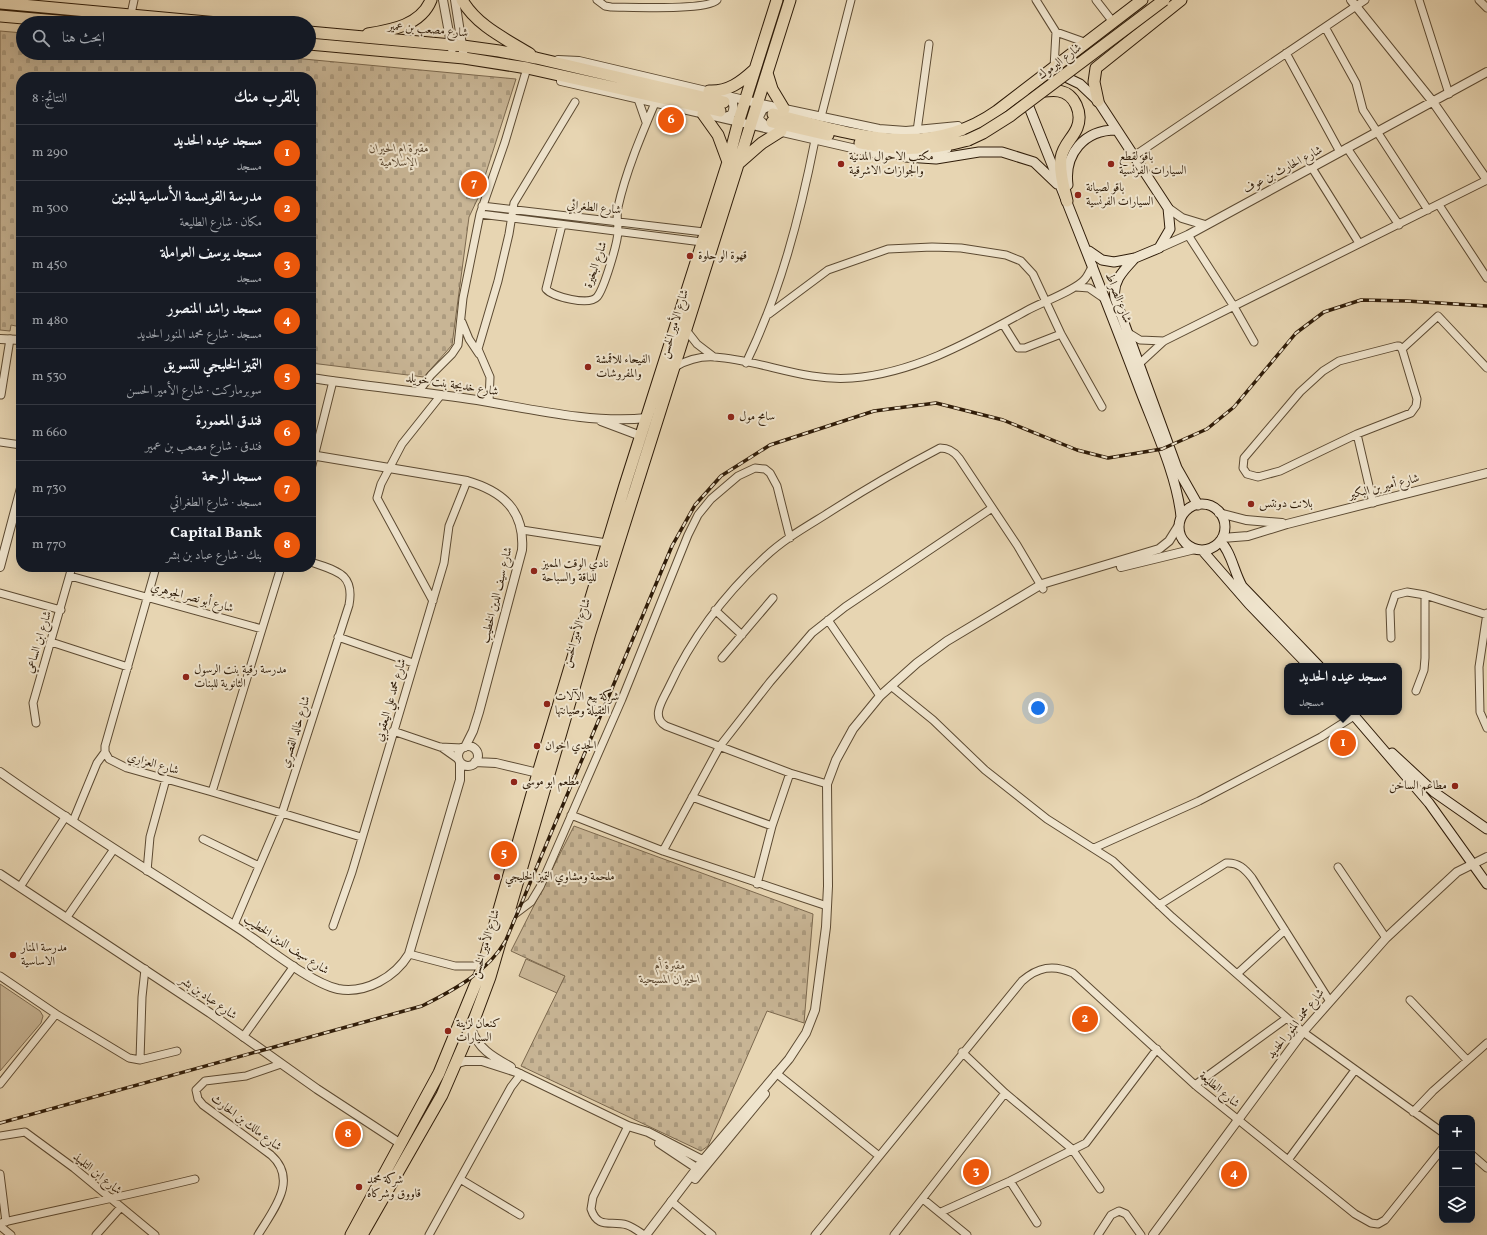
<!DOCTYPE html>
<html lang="ar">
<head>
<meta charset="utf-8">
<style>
	:root { --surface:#171b24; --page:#20242c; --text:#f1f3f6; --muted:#9ea1a6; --line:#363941; --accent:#ea580c }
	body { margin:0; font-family:Vollkorn,Amiri,serif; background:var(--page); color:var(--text); direction:rtl }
	.controls { position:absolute; right:12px; bottom:12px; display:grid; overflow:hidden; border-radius:8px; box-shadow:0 4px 16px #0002 }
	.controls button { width:36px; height:36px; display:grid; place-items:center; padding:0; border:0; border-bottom:1px solid var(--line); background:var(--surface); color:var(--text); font:20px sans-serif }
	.you { position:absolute; left:1038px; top:708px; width:14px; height:14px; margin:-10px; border:3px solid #fff; border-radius:50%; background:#1a73e8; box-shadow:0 0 0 6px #1a73e833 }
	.badge { display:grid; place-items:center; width:26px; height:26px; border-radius:50%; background:var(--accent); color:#fff; font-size:13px; font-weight:700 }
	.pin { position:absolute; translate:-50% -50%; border:2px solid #fff; box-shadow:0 1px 4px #0006 }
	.popup { position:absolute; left:1284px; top:663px; width:118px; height:52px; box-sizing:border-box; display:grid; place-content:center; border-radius:8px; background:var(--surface); filter:drop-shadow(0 1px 3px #0005); font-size:13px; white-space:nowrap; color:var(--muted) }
	.popup b { font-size:15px; color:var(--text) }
	.popup::after { content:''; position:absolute; left:50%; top:100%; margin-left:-8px; border:8px solid transparent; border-top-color:var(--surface) }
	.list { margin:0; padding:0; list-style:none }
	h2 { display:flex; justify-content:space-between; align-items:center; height:52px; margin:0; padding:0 16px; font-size:17px }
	h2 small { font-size:13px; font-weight:400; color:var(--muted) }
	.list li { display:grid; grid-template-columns:26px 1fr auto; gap:12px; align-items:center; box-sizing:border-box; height:56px; padding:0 16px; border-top:1px solid var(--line) }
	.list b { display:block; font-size:15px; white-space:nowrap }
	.list p { margin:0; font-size:13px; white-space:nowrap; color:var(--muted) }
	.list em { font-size:13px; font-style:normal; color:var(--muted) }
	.icon { flex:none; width:22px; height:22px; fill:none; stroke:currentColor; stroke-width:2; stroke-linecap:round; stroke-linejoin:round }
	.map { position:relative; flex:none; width:1487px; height:1235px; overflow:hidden; direction:ltr }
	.search { position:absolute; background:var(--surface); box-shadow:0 4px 16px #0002; left:16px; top:16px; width:300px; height:44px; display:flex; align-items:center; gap:10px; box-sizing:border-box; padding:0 14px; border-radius:22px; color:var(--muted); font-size:15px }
	.panel { position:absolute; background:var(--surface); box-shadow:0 4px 16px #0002; left:16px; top:72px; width:300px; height:500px; border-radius:16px; direction:rtl }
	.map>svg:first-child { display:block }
</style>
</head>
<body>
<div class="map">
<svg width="1487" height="1235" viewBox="0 0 1487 1235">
	<defs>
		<pattern id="cemetery-stones" width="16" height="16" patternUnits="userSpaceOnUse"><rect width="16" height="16" fill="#c8b595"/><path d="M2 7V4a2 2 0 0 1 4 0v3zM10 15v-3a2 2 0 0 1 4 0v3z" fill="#ac9b7f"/></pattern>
	</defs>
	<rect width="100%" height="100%" fill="#e7d5b2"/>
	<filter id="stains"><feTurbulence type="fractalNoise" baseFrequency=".005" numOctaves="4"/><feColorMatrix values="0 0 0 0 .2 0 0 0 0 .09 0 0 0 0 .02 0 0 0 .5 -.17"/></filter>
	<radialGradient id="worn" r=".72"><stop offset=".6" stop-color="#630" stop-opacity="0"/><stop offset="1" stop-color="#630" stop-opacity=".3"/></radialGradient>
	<!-- green -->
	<path fill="#c8b595" stroke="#7b684e" d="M526,959L565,976L557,993L519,976Z
		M0,984L40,1011L43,1016L41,1023L0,1071Z"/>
	<!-- cemetery -->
	<path fill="url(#cemetery-stones)" stroke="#7b684e" d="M0,31L23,33V53H240L516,79L478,198L469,217L452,345L424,377L311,363V77H21V327L11,325L10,331L0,330Z
		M574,826L813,914L804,1023L767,1011L708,1146L701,1151L521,1066L565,976L511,951Z"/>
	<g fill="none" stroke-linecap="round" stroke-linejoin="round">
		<defs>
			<path id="minor" d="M597,0L605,6L611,7C629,7 707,11 717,0
				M1036,0L1056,32L1054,68
				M1096,0L1113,22
				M1419,0L1449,94
				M1479,0L1487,8
				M131,14L134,0
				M1325,27L1356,83L1363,110L1428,210
				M1056,32L1087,43
				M1286,53L1340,152
				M638,99L646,122
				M821,117L851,0
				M917,131L929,44
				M1347,148L1399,225
				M1134,156L1365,0
				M1312,168L1359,243
				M1439,205L1487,278
				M482,206L704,232
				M480,214L702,242
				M562,225L546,289C553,297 589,306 597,297C604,289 618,242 618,231C618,222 616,215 618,207C626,171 641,136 655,103
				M1188,235L1233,305L1254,342
				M1076,287L1089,288L1105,299
				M769,314L828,270L888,249L932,247L961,248L1006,255L1021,261L1033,274L1061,334L1102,407
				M462,322L469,339L479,354
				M1003,324L1018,348H1025L1061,334
				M686,330L697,344L714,357
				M1127,332L1140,340L1164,341
				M1397,346H1399L1402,349L1417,399L1416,406L1411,413L1357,434L1280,471L1258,477L1247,474L1243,468L1244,458L1300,392L1323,371L1339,361Z
				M1402,349L1438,316L1487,368
				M746,363C780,293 800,216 815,140
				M1138,365L1164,341L1487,180
				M675,367C687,360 701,356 715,357C761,360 805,382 852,378C915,373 971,341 1026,311C1040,303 1074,291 1084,280C1088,276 1090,270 1093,265
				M419,391L431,375L452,354L458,345L463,298L480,214L505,142L527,68
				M1,395L10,339
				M489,402L490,377L478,349L498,281L509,234L514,203L575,102
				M1357,434L1373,503
				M0,442L21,445
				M311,469L333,381
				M522,530L607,543
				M156,567L105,746V752L109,759L127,768L212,792L361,837
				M70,576L262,629
				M0,593L61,610
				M433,601L377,498L381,484L402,444L441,395
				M715,610L742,635
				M1487,613L1479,667L1480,712L1487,728
				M828,620L880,696
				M338,637L413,663
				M1391,638L1390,610L1395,595L1407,592L1425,595
				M51,642L128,667
				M722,658L773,598
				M891,686L933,720L985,770L1047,819L1113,861L1172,917L1303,1032L1442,1132
				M1416,691L1424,670L1425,658V595L1487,615
				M36,723L33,703L72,567
				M393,731L440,747L462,748
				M441,747L458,759
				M827,784L790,773L666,726C650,717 663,700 669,687C692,637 725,594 765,557C783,540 804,528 825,515C862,491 900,469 940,448C948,448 954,451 959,458L1017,545L1043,589
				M212,792L281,567
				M692,797L772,826
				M571,815L663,851L827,906
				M73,821L97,763L105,752
				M203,839L259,866
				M1094,848L1199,801L1321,737L1354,716
				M663,851L720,746L770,682L812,633L845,607L992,508
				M1338,867L1386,938
				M147,871L150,837L166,779
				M757,884L772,826L790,773
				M20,887L66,816
				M1159,905L1226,863C1238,862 1245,869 1252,878L1329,1000
				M67,917L114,849
				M507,920L531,902L540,887L622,699L688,535L698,515L711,499L738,476L755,468L765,469L770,473L777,486L790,538
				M234,925L282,813L349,605C355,573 336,571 311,562
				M333,926L352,872L444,563L449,526L467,481
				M409,954L455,966H485
				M1237,974L1285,930
				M0,976L56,1014L129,1058L140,1060L177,1051
				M1410,1000L1467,1060
				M243,1037L294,966
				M962,1052L1005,1093L1072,1149L1100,1189
				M140,1060L142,997L145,969
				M776,1073L879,1156
				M0,1084L56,1014
				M1195,1085L1287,1018
				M1413,1112L1433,1091L1487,1043
				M628,1126L593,1197L591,1209C598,1230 611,1220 627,1225C633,1227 638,1231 644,1235
				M0,1136L25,1132L74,1168L155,1235
				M1472,1155L1487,1168
				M1288,1160L1355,1070
				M0,1174L6,1222
				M460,1179L520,1215
				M1010,1181L1037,1223
				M923,1199L967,1235
				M671,1201L712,1235
				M941,1212L1010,1181L1086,1143L1157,1049
				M0,1223C65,1208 130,1195 195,1179
				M0,1226L11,1235
				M96,1235L121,1207
				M258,1235C273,1210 299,1180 271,1155L203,1105L198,1099L196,1090L205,1081L246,1076L281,1064
				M429,1235L511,1087L521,1074
				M815,1235L1022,981C1038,967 1053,964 1073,973L1195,1085L1355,1214L1371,1223L1378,1224L1385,1220L1442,1149
				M894,1235L1005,1093
				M1098,1235L1111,1215L1119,1211L1126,1214L1141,1235"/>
			<path id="tertiary" d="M443,0L452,49
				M455,0L464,58
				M1351,0L1433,102L1487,180
				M558,60L579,61L757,103L879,129L906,131L958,126
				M561,81L878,154C904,156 922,156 947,149
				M724,117L731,115C735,109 734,103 730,97
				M766,126L760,120L759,117L763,109L771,106
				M1168,208L1182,218L1205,225
				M1159,248L1188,235L1487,72
				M0,339L21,340
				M311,378C366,386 422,392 477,400C531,409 593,424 647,418
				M601,421L641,436
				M311,455L467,481C502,491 525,510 522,550L479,712L473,731L465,747
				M1219,513L1246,520L1282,523
				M1222,538L1248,536L1287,524L1487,473
				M0,567L21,488
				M1121,567L1195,549
				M458 756a10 10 0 1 1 20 0a10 10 0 1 1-20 0Z
				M475,762L496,763L538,773
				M0,772C77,827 158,876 238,928C263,944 310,983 338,989C366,994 395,977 409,954L460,780V762
				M0,874L210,1013L317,1089L401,1144
				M471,1028C478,1049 493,1057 511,1067
				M455,1064L465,1061H482L516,1072L628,1126L648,1132L708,1163
				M659,1143L701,1171
				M695,1179L765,1094
				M646,1235L703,1160L789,1059L806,1033L815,1010L826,927L828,886L827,784L836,760L853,729L880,696L917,663L947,641L1042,584L1159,549L1169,541L1179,525
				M1153,1235L1303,1032L1386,938L1457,872L1487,857"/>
			<path id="secondary" d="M1051,70L1080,84L1098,101L1168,208L1170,229L1159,248L1135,258L1114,262L1102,260L1089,251
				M1025,97C1063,192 1101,287 1137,382C1152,423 1177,474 1181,517
				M906,157L936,159L979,152H1002L1034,162L1057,184
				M1068,185C1064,154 1084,130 1116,130
				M1135,258C1124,270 1112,281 1115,298L1177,468L1198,505
				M1179 527a23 23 0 1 1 46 0a23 23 0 1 1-46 0Z
				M1220,541C1231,551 1234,572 1242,586L1319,666
				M1202,550L1249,604L1309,666
				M1351,712L1429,803L1487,884
				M1392,753L1434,792L1487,829"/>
			<path id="trunk" d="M462,0C477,26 506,39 530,54
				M0,3L218,23
				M0,16L81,23
				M309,32L463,46L499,51L536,58L724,102
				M368,34C392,30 421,25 431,0
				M309,44L464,58L527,68L720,111
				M767,73L772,89L784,109
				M709,91C728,92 741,82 754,70
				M1043,91C1048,91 1054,90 1059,91C1075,94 1083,113 1077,128C1073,138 1063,145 1061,158C1059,172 1064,187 1067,201
				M1098,101L1094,82L1096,68L1181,0
				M703,114L718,135L728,162
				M773,114C851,133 925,162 997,111L1142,0
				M772,122L828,135
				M860,143C896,151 933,150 968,140
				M739,163L762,143L781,131
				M351,1235L439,1073L483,966L538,773L625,485L728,162L739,120L777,0
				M362,1235L442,1095L471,1028L490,977L590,633L790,0"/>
		</defs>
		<!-- minor casing -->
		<use href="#minor" stroke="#5c4a32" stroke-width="9"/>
		<!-- tertiary casing -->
		<use href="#tertiary" stroke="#5c4a32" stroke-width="10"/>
		<!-- secondary casing -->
		<use href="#secondary" stroke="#2e1b08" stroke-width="11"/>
		<!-- trunk casing -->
		<use href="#trunk" stroke="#2e1b08" stroke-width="13"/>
		<!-- minor -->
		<use href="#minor" stroke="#efe4cd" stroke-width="7"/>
		<!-- tertiary -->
		<use href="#tertiary" stroke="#efe4cd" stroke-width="8"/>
		<!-- secondary -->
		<use href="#secondary" stroke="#efe4cd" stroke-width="9"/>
		<!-- trunk -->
		<use href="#trunk" stroke="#e7d5b2" stroke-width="11"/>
		<defs>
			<path id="rail" d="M0,1123L422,1006C454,990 488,972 506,940L672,546L695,505L721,476L770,445L874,411L936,403L1003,420L1077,450L1108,458L1162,449L1207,429L1234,407L1296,333L1324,312L1361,300L1407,301L1487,306"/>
		</defs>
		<!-- rail casing -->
		<use href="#rail" stroke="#2e1b08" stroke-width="3.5"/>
		<!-- rail -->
		<use href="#rail" stroke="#efe4cd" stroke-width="2" stroke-dasharray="6" stroke-linecap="butt"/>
		<defs>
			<path id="trunk-bridge" d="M968,140L983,133L1010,116L1164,0"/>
		</defs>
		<!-- trunk-bridge casing -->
		<use href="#trunk-bridge" stroke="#2e1b08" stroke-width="13" stroke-linecap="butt"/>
		<!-- trunk-bridge -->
		<use href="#trunk-bridge" stroke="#e7d5b2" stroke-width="11"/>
	</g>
	<!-- markers -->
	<g fill="#8f2418" stroke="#efe4cd" stroke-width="1.5">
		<circle cx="841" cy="164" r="4"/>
		<circle cx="1111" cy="164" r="4"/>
		<circle cx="1078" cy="195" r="4"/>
		<circle cx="690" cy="256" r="4"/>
		<circle cx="588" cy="367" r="4"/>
		<circle cx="731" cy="417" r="4"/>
		<circle cx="1251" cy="504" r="4"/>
		<circle cx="534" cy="571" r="4"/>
		<circle cx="186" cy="677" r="4"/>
		<circle cx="547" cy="704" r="4"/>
		<circle cx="537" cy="746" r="4"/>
		<circle cx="514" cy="782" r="4"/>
		<circle cx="1455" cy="786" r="4"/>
		<circle cx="497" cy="877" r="4"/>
		<circle cx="13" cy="955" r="4"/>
		<circle cx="448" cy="1031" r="4"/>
		<circle cx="359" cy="1187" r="4"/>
	</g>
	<g text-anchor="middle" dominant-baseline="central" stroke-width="4" stroke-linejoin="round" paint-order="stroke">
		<!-- street labels -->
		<g font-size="12" fill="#2e1b08" stroke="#efe4cd">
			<text transform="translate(428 30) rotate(5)">شارع مصعب بن عمير</text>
			<text transform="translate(1060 62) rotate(-37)">شارع اليرموك</text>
			<text transform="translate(1283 170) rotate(-28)">شارع الحارث بن عوف</text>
			<text transform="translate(594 208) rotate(6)">شارع الطغرائي</text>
			<text transform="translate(596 265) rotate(-71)">شارع البخيرة</text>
			<text transform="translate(1118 298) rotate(69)">شارع الصراط</text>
			<text transform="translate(675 324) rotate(-73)">شارع الأمير الحسن</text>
			<text transform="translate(452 385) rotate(9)">شارع خديجة بنت خويلد</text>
			<text transform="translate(1384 487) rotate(-14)">شارع أمير بن البكير</text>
			<text transform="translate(497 595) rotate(-76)">شارع سيف الدين الخطيب</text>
			<text transform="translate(192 598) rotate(15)">شارع أبو نصر الجوهري</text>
			<text transform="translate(577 633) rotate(-73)">شارع الأمير الحسن</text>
			<text transform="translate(39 642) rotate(-73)">شارع ابن الساعي</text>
			<text transform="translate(391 700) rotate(-74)">شارع محمد علي اليعقوبي</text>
			<text transform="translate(296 732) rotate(-73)">شارع خالد القصري</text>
			<text transform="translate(153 764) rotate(16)">شارع العزاري</text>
			<text transform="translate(486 944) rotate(-73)">شارع الأمير الحسن</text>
			<text transform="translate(286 945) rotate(33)">شارع سيف الدين الخطيب</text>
			<text transform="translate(208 998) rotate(35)">شارع عباد بن بشر</text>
			<text transform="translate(1296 1024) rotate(-52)">شارع محمد المنور الحديد</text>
			<text transform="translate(1219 1090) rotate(40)">شارع الطليعة</text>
			<text transform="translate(246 1123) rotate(37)">شارع مالك بن الحارث</text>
			<text transform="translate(97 1174) rotate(39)">شارع ابن التلميذ</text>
		</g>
		<!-- park labels -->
		<g font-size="12" font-style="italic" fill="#5c4932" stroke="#efe4cd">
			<text x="399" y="149">مقبرة ام الحيران<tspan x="399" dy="14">الإسلامية</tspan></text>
			<text x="670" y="966">مقبرة أم<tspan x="670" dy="14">الحيران المسيحية</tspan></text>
		</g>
		<!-- poi labels -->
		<g font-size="12" fill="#2e1b08" stroke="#efe4cd" text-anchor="start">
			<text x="849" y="157">مكتب الاحوال المدنية<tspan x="849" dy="14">والجوازات الاشرقية</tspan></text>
			<text x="1119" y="157">باقو لقطع<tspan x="1119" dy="14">السيارات الفرنسية</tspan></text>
			<text x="1086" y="188">باقو لصيانة<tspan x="1086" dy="14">السيارات الفرنسية</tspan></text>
			<text x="698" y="256">قهوة الو حلوة</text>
			<text x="596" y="360">الفيحاء للاقمشة<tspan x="596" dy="14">والمفروشات</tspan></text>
			<text x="739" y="417">سامح مول</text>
			<text x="1259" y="504">بلانت دونتس</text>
			<text x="542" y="564">نادي الوقت المميز<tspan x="542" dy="14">للياقة والسباحة</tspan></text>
			<text x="194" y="670">مدرسة رقية بنت الرسول<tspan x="194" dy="14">الثانوية للبنات</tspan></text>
			<text x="555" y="697">شركة بيع الآلات<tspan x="555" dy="14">الثقيلة وصيانتها</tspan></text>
			<text x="545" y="746">الجدي اخوان</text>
			<text x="522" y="782">مطعم ابو موسى</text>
			<text x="1447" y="786" text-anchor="end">مطاعم الساخن</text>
			<text x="505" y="877">ملحمة ومشاوي التميز الخليجي</text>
			<text x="21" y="948">مدرسة المنار<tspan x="21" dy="14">الاساسية</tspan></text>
			<text x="456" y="1024">كنعان لزينة<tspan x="456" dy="14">السيارات</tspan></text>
			<text x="367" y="1180">شركة محمد<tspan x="367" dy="14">قاووق وشركاه</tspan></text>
		</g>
	</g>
	<rect width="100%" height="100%" filter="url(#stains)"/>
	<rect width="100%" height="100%" fill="url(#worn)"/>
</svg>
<div class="controls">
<button>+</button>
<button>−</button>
<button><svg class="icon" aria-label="layers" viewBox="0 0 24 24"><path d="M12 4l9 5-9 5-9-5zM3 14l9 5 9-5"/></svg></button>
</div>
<div class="you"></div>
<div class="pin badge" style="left:1343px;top:743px">1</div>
<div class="popup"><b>مسجد عيده الحديد</b>مسجد</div>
<div class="pin badge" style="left:1085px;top:1019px">2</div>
<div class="pin badge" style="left:976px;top:1172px">3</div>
<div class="pin badge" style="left:1234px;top:1174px">4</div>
<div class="pin badge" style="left:504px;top:854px">5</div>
<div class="pin badge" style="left:671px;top:120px">6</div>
<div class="pin badge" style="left:474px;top:184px">7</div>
<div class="pin badge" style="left:348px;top:1134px">8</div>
<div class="search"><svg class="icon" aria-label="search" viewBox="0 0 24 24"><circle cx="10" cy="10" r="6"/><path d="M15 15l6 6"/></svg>ابحث هنا</div>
<section class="panel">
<h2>بالقرب منك<small>النتائج: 8</small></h2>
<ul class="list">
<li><span class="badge">1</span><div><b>مسجد عيده الحديد</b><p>مسجد</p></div><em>290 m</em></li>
<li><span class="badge">2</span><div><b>مدرسة القويسمة الأساسية للبنين</b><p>مكان · شارع الطليعة</p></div><em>300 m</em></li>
<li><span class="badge">3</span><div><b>مسجد يوسف العواملة</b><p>مسجد</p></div><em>450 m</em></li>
<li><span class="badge">4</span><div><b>مسجد راشد المنصور</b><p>مسجد · شارع محمد المنور الحديد</p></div><em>480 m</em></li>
<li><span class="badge">5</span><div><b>التميز الخليجي للتسويق</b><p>سوبرماركت · شارع الأمير الحسن</p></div><em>530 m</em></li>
<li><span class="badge">6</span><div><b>فندق المعمورة</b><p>فندق · شارع مصعب بن عمير</p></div><em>660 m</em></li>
<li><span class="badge">7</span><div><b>مسجد الرحمة</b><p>مسجد · شارع الطغرائي</p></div><em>730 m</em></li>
<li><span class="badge">8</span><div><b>Capital Bank</b><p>بنك · شارع عباد بن بشر</p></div><em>770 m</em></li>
</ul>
</section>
</div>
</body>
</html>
